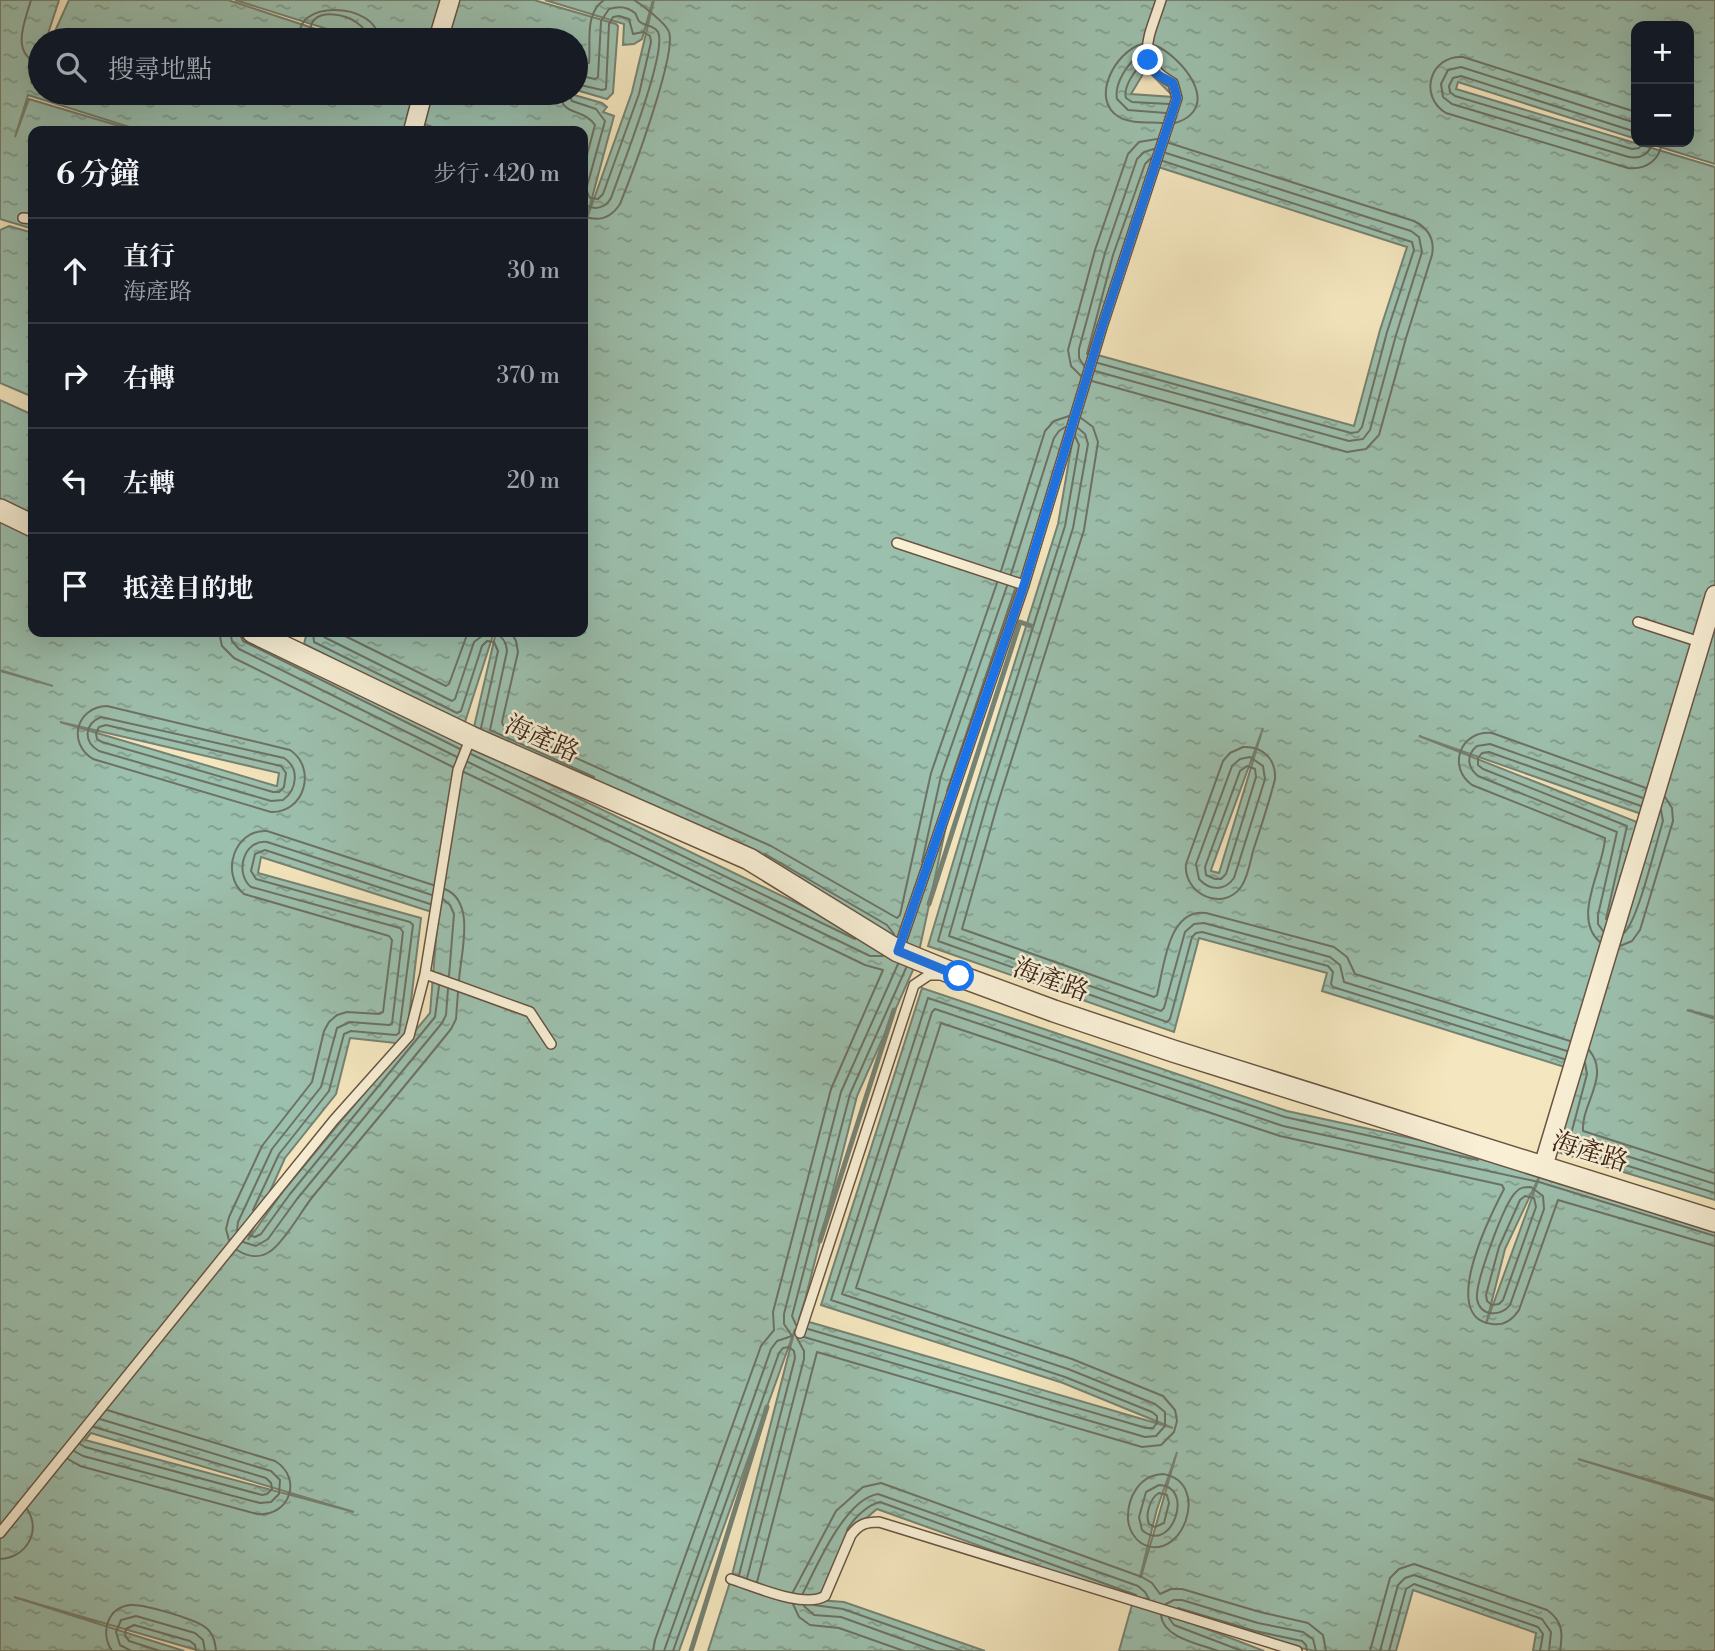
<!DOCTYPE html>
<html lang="zh-TW">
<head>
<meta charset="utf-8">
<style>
	:root { --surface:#171b24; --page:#20242c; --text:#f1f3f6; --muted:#9ea1a6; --line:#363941 }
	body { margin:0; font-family:"Libre Bodoni","Noto Serif TC",serif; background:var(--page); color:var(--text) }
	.controls { position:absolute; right:21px; top:21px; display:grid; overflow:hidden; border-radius:14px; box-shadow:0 7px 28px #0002 }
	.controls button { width:63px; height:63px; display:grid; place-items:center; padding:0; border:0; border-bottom:2px solid var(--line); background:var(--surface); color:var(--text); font:35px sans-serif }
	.stop { position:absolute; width:21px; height:21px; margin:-16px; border:5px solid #1a73e8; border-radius:50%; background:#fff }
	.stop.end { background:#1a73e8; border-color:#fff; box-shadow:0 2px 7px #0008 }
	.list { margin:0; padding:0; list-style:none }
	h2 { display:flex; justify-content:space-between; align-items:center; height:91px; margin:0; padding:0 28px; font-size:30px }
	h2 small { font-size:23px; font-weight:400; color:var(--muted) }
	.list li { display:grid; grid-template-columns:46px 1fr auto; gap:21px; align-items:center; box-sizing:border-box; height:105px; padding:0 28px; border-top:2px solid var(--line) }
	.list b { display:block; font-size:26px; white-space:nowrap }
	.list p { margin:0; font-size:23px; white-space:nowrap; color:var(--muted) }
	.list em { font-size:23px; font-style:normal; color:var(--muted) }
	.icon { flex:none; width:38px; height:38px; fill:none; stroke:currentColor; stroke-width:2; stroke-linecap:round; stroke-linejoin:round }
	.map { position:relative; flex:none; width:1715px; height:1651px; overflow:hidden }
	.search { position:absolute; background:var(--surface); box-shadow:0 7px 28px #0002; left:28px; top:28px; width:560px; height:77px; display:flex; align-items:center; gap:18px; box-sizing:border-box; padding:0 24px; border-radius:38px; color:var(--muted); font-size:26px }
	.panel { position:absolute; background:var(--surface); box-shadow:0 7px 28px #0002; left:28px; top:126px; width:560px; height:511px; border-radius:14px }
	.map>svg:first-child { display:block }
</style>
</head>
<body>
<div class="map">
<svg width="1715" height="1651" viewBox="0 0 1715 1651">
	<defs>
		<pattern id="water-ripples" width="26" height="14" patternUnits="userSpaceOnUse" patternTransform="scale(1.75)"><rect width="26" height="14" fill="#9cc0ae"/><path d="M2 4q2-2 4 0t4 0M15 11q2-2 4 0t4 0" fill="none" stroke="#809c8d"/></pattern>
	</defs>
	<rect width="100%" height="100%" fill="#f4e6be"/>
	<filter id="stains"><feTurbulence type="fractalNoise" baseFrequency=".00286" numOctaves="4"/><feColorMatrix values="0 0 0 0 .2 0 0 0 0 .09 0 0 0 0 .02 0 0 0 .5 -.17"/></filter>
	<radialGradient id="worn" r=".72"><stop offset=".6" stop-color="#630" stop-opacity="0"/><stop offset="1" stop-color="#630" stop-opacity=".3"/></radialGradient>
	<!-- water -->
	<path fill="url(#water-ripples)" stroke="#768272" stroke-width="2" fill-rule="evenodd" d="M0,0H59L46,40H40V57L31,84L40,66V93H567L602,103L607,107L603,112L614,116L585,224L632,92L654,0H1715V164L1644,142H1689V26H1636V139L1458,82L1456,89L1715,167V1017L1687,1010L1715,1019V1200L1548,1149L1571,1069L1322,991L1327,973L1199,938L1174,1032L928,946L972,799L1058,524L1075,426L956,780L917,961L857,1096L805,1300L799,1319L1173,1428L1063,1383L821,1305L922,988L1287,1111L1543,1167L1715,1221V1499L1578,1459L1715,1501V1651H1533L1536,1633L1413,1590L1396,1651H1315L1254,1638L1147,1606L1264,1651H1119L1133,1601L877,1509L857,1526L818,1600L844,1602L985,1651H708L731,1579L795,1329L679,1651H200L14,1597L184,1651H0V1536L8,1526L0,1523V671L53,686L0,670V400L33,415V632H240L453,738L905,955L759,869L471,740L496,632H583V131H435V128L425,124L423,131H142L28,95L15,137L29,99L136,131H33V229L0,219ZM1146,69L1174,97L1131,94ZM1152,165L1407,247L1380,330L1354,426L1094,354L1120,257ZM60,722L279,773L277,786H276ZM1263,728L1219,873L1211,871V870ZM1419,736L1647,816L1602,964L1637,822ZM261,857L438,914L430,1013L406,1042L421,918L258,873ZM350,1038L405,1044L284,1190L248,1240L285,1158L336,1094ZM1539,1177V1178L1486,1324L1505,1249ZM91,1433L354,1512L85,1440ZM1177,1452L1141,1577H1140L1157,1509Z
		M69,0H228L349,40H51Z
		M235,0H441L430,40H362Z
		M456,0H534L616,24L618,26L613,93L607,99L576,90V40H444Z
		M545,0H653L642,39L634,44L623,45L624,24Z
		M9,226L33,233V397L0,383V230Z
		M307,632H494L464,725L304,644Z"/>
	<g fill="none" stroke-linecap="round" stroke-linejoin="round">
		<!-- shore -->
		<path stroke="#6c7264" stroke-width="2" d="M31,0C24,24 10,53 40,65
			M301,40C289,0 377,0 379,40
			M313,40C297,1 366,11 368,40
			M1142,44C1116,51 1089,99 1119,117C1131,124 1149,122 1162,123
			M1154,45C1182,56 1224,108 1175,123
			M1142,54C1128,61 1114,84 1117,99L1128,110L1166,113
			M1144,63C1135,69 1123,87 1126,98L1132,102L1169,104
			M576,64L589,63C591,42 584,14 604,0
			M576,75L595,79L598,77L601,21L609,9C618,6 627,6 635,13C637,15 637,20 640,22C646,27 653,24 658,32C668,51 620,172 611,198C605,209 593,211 583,203
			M560,93C562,117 582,107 595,125L583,170
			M568,93L572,101L596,109L605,121L586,190L590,198L598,199L603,194L639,94L651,42L650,36L643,32L633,34L629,19L619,16L613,17L609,24L606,89L602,90L576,84
			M1636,112L1463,57C1430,55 1418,96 1446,113L1628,168C1646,170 1660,160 1662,142
			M1636,123L1461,67L1448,70L1441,84L1443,97L1452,104L1629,157C1641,159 1650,154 1652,142
			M1636,132L1461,76L1453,78L1449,86L1450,92L1455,96L1632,149L1639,148L1643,142
			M583,216C598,222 611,218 620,204C631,177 677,54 669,32C666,23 642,5 634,0
			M1087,354L1113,255L1145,164L1151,158
			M1098,363L1351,433L1358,432L1362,427L1387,332L1414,250L1412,242L1163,161
			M1084,366L1079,358V349L1105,253L1137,159L1144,152L1154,149
			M1095,371L1349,441L1363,439L1370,430L1396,335L1422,252L1419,237L1411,231L1166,153
			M1081,376L1071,366L1068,350L1095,250L1128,154L1139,142L1157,139
			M1092,381L1347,452L1366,449L1379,435L1406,338L1432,255C1435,239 1428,228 1414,221L1169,143
			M1081,418L1093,427L1098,442L1084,530L997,806L962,929L1154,997L1157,995C1164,967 1168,908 1206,913L1334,947L1347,957L1355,974L1570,1041
			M1078,428L1085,434L1088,444L1073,528L987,803L949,936L1161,1011L1164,1008L1185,932L1194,924L1204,923L1330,957L1340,965L1344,982L1567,1051
			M1075,436L1079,445L1065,526L978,801L938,941L1167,1022L1170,1019L1192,937L1196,933L1202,932L1328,966L1333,972L1331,984L1333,987L1564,1059
			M1001,571L1045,431L1054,421L1069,416
			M1011,574L1054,438L1059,431L1065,427
			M219,632L222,646L234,658L453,767
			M230,632L232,641L239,649L457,757
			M239,632L243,641L460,749
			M313,632L314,642L457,713L461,711L482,646L487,641L494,642L498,651L481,728
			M322,632L324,637L452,701L455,699L474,642L486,633C499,632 506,639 507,651L490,730L594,777
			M337,632L446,686L449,684L468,632
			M511,632L516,641L518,652L502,722L503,725L771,846L897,918L900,915L931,773L997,583
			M107,706L290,750C317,768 305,813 271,812L93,759C67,743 76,707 107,706Z
			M101,717L284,758C300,768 297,790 283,800L271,801L99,751C83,742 84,724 101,717Z
			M106,725L281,766L286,773L284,787L279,792H273L102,742L97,739L96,733L99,727Z
			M1243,747C1263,746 1276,759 1275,779C1269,803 1261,827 1253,851C1250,863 1248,877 1241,887C1222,913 1183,893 1186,864L1223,761L1230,753Z
			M471,754L855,939
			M1250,757L1263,766L1265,779L1234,878C1224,892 1209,890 1199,879L1196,864L1232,766L1240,759Z
			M468,762L870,956H883
			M1247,766L1255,769L1256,777L1226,874L1221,879H1215L1206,875L1205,867L1240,771Z
			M464,772L865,965L883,970L831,1089L773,1312L774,1330L761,1346L655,1640L653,1651
			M947,791L1015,589
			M765,854L887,925L894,934
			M922,862L941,776L1007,586
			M445,889C476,902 461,952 459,980
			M443,899L450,905L454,914L449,976
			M1606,919L1627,826L1483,769L1478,765V758L1482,753L1489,752L1641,806
			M1603,931L1598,924V915L1617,832L1478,776C1467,767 1466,755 1477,746L1490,744L1643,798
			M1624,933C1638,921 1656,843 1663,821L1661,810
			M1600,942C1571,918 1604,868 1605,838L1472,785C1447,767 1460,730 1492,733L1646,788
			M1620,946L1632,941L1640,930L1673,821L1672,808L1665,797
			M1589,1050C1611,1076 1581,1104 1583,1131L1715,1173
			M1585,1063L1587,1074L1570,1138L1715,1184
			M1561,1145L1715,1193
			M1531,1187L1543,1196L1544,1209L1510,1305C1501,1317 1480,1317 1477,1299C1475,1283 1504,1203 1516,1192C1520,1187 1525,1187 1531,1187Z
			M1525,1196L1534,1198L1536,1207L1503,1300L1499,1304L1492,1305L1487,1301L1486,1295L1499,1247L1520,1200Z
			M253,1210L279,1154L329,1091L344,1034L351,1031L396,1035L399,1033L413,925L410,922L256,879L251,871L255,854L265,850L430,904
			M237,1230L238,1222L272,1149L321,1087L337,1028L350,1022L389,1025L392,1024L403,932L400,928L251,887C234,873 244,839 267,842L432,895
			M249,1235L255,1237L261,1234L290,1194L435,1017L439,986
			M229,1240L226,1229L229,1217L262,1146L312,1082L324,1031L329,1022L337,1015L347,1012L379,1014L383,1012L392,940L389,936L244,894C220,874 234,829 267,831L433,885
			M243,1242L256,1246L268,1239L297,1199L442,1023L446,1015L448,989
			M237,1250C248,1257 261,1259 272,1250C287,1238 301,1211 314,1195C360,1140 406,1085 451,1029L456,1019L458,992
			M796,1325L792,1316L850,1094L906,968
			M808,1329L1146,1428H1153L1157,1423V1416L1152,1412L1065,1377L831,1300L928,998L1285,1117L1478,1160
			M804,1337L1145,1437L1156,1436L1165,1426V1412L1155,1404L1068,1369L842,1294L932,1012L935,1009L1283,1126L1539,1182L1715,1236
			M80,1444L85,1447L262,1495L267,1494L272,1489L271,1483L266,1478L94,1427
			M74,1451L83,1456L260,1503L271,1502L279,1494L280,1480L271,1471L100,1419
			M68,1459L80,1466L257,1514C290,1517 303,1478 275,1461L107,1410
			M1163,1474C1213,1482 1181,1567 1141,1543C1134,1538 1129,1529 1128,1520C1127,1498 1139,1475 1163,1474Z
			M1159,1485C1196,1486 1171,1556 1142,1530L1139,1517L1146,1492Z
			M1159,1493L1167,1495L1169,1503L1164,1523L1155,1527L1149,1524C1145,1515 1150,1498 1159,1493Z
			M847,1530C853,1519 867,1505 880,1502L1136,1595
			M0,1559C26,1558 42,1531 27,1509
			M747,1578L804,1359V1351L797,1338
			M757,1582L817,1352L1142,1447L1161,1445L1174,1432L1177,1421L1175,1410L1163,1396L1072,1359L856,1288L941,1023L1280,1136L1502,1185L1504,1189C1491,1214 1438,1318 1492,1324C1504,1326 1513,1319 1519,1310L1558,1200L1715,1246
			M793,1592L836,1511L863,1487L881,1483L1142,1577L1152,1583L1160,1594L1171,1589H1182L1260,1612L1308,1623L1323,1635L1326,1651
			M803,1593C817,1566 845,1499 878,1494L1138,1586L1145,1592L1149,1599
			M793,1604L799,1617L810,1625L839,1628L904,1651
			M1166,1604L1174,1600H1182L1258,1623L1303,1632L1313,1639L1316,1651
			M814,1605L843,1609L962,1651
			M804,1606L814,1615L841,1617L935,1651
			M1178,1608L1255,1631L1302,1641L1306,1645L1307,1651
			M1161,1615C1163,1638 1200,1644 1218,1651
			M1169,1618L1174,1625L1242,1651
			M112,1651C100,1633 107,1607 131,1605C144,1604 194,1619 205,1627C213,1633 215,1641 216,1651
			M131,1651L120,1645L116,1632L121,1620L136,1616L195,1633L203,1640L205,1651
			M160,1651L129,1641L125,1635L126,1629L134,1625L190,1641L195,1645L196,1651
			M664,1651L771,1349L777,1341L792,1336L784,1324V1314L841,1092L898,964
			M673,1651L779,1353L783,1348L789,1347L794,1351L795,1358L739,1575
			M1370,1651L1390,1578L1399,1569L1414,1564L1547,1610C1563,1621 1563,1634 1560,1651
			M1380,1651L1398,1585L1405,1578L1414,1575L1542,1619L1551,1632L1549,1651
			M1389,1651L1406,1589L1414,1584L1538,1627L1543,1634L1540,1651"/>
		<!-- stream -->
		<path stroke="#768272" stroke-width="5" d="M929,904L1020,622L1031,626
			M820,1241L894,1010
			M691,1651L767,1407"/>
		<defs>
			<path id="service" d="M23,218L33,219
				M897,543L1024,585
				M1638,622L1700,642
				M898,951L1024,585L1102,327L1177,98L1173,83C1132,61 1150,36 1161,0
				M425,974L530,1012L551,1044
				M800,1333L914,985L929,975H939
				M0,1533L334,1120L409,1036L425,974L458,770L471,737
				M731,1579C754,1586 804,1609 825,1596L851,1535C859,1524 866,1522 879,1522L1297,1651"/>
			<path id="minor" d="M438,40L450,0
				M413,131L423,93
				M1543,1167L1715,595"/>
			<path id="tertiary" d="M0,510L33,526
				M253,632L471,737L749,859L898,951L959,976L1054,1011L1173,1051L1715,1221"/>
		</defs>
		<!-- service casing -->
		<use href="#service" stroke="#6a5442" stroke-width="12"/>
		<!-- minor casing -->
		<use href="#minor" stroke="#6a5442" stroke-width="21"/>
		<!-- tertiary casing -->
		<use href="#tertiary" stroke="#6a5442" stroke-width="24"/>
		<!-- service -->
		<use href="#service" stroke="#f8efd5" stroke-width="9"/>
		<!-- minor -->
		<use href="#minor" stroke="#f8efd5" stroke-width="18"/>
		<!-- tertiary -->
		<use href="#tertiary" stroke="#f8efd5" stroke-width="21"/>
	</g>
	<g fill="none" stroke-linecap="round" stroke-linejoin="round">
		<!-- route -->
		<path stroke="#1a73e8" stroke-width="9" d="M959,976L898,951L1024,585L1102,327L1177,98L1173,83L1158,75L1148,60"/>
	</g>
	<g text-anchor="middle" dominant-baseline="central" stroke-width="5" stroke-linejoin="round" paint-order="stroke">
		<!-- street labels -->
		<g font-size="26" fill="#3c2419" stroke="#f8efd5">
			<text transform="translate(542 739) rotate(24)">海產路</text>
			<text transform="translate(1051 980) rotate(20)">海產路</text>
			<text transform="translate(1590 1152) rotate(17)">海產路</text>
		</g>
	</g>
	<rect width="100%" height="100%" filter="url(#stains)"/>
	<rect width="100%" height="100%" fill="url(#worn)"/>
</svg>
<div class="controls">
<button>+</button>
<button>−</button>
</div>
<div class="stop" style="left:959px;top:976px"></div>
<div class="stop end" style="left:1148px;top:60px"></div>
<div class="search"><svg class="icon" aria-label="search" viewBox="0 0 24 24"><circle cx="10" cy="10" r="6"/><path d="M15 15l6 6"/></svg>搜尋地點</div>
<section class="panel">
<h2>6 分鐘<small>步行 · 420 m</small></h2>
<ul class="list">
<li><svg class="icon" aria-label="ahead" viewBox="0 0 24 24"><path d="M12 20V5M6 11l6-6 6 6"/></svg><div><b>直行</b><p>海產路</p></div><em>30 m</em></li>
<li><svg class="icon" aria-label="right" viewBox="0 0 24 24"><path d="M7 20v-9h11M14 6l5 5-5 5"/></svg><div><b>右轉</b></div><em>370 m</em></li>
<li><svg class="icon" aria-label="left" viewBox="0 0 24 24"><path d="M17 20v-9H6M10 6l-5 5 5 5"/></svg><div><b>左轉</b></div><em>20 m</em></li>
<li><svg class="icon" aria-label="arrive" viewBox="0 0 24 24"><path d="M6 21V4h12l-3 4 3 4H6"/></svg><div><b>抵達目的地</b></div></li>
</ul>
</section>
</div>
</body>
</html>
